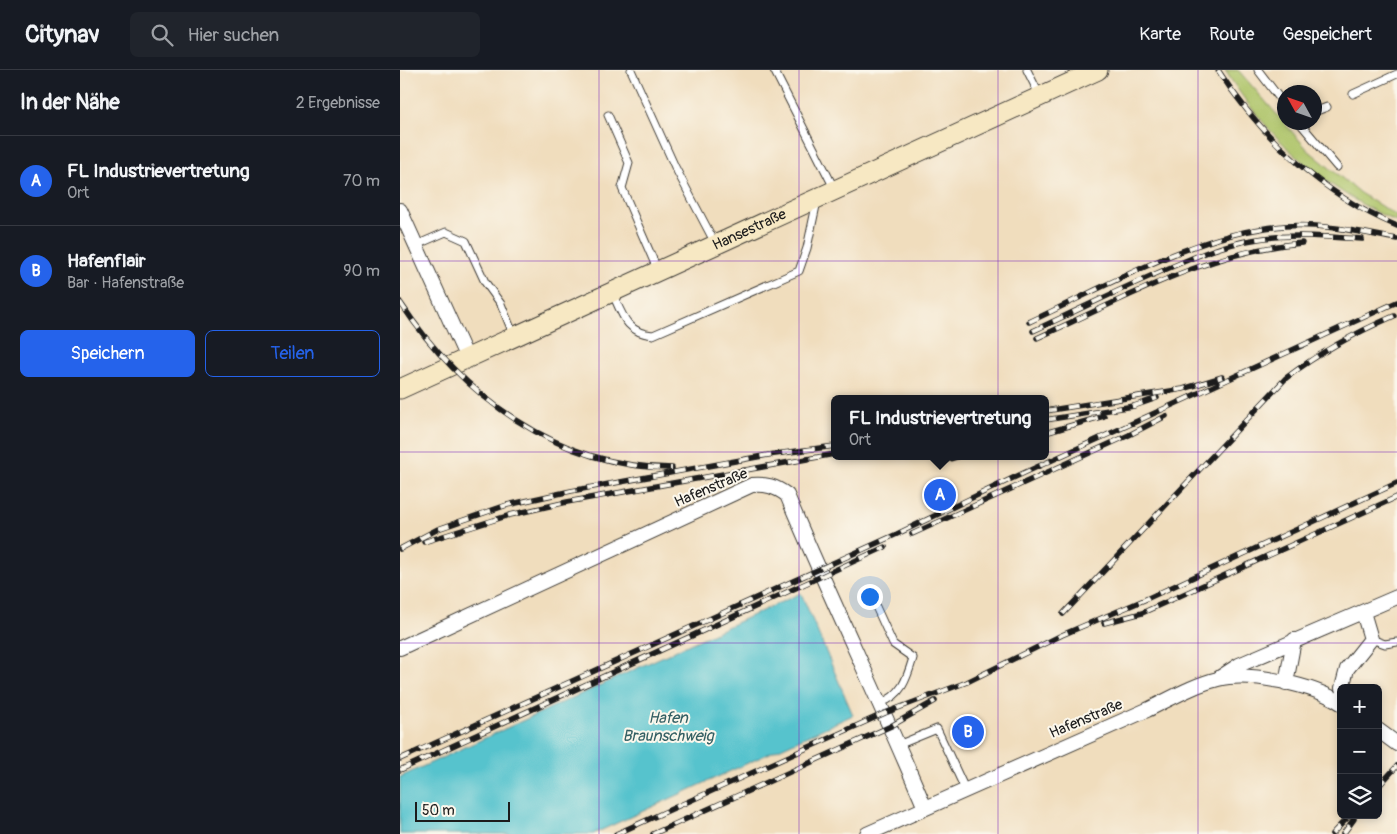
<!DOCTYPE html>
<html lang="de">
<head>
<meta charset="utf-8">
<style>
	:root { --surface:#171b24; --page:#20242c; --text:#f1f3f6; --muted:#9ea1a6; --line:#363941; --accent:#2563eb }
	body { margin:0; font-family:Pangolin,sans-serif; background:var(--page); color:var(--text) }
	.controls { position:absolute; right:15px; bottom:15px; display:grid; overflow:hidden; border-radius:8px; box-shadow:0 2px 8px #0003 }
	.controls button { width:45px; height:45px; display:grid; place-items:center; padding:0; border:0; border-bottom:1px solid var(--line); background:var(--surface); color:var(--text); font:25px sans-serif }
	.compass { position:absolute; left:877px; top:15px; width:45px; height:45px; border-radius:50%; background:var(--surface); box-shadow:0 2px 8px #0003; rotate:310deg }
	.scale { position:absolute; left:15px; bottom:12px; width:95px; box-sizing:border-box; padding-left:5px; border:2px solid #1c1c1c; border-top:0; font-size:14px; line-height:18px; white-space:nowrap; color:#1c1c1c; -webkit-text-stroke:4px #fbf7ec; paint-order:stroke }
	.you { position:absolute; left:469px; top:526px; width:18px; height:18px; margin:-12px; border:4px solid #fff; border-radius:50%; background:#1a73e8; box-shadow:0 0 0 8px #1a73e833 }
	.badge { display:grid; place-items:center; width:32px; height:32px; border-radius:50%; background:var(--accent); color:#fff; font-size:16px; font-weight:700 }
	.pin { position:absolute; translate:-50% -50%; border:2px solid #fff; box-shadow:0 1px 5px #0006 }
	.popup { position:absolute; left:431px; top:325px; width:218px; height:65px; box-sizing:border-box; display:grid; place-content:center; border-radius:8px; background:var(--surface); filter:drop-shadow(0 1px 4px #0005); font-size:16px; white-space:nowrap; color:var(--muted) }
	.popup b { font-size:19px; color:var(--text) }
	.popup::after { content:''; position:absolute; left:50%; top:100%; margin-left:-10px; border:10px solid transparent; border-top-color:var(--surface) }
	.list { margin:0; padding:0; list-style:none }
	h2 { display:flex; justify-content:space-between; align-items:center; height:65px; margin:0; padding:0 20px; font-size:21px }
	h2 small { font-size:16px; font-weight:400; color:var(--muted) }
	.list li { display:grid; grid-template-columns:32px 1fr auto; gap:15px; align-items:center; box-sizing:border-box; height:90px; padding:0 20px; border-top:1px solid var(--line) }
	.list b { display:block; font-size:19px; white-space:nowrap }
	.list p { margin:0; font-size:16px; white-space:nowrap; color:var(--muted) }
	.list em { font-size:16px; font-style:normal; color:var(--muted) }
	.actions { display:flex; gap:10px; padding:15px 20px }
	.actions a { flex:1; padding:11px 0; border:1px solid var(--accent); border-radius:8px; text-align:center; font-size:18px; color:var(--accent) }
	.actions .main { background:var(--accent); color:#fff }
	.icon { flex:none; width:28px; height:28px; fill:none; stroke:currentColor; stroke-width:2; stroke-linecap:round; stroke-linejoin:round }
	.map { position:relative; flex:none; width:997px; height:764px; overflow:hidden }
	header { display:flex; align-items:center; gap:30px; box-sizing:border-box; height:70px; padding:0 25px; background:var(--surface); border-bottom:1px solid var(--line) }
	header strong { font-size:24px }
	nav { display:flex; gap:28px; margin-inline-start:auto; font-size:18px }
	.search { width:350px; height:45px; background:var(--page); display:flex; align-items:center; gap:12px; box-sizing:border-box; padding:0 18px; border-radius:8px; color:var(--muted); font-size:19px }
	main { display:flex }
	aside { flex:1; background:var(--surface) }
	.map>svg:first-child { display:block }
</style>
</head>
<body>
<header>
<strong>Citynav</strong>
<div class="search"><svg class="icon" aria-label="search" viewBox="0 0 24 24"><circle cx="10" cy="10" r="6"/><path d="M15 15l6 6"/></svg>Hier suchen</div>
<nav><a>Karte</a><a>Route</a><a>Gespeichert</a></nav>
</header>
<main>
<aside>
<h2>In der Nähe<small>2 Ergebnisse</small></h2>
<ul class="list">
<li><span class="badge">A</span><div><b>FL Industrievertretung</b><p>Ort</p></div><em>70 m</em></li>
<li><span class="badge">B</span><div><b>Hafenflair</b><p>Bar · Hafenstraße</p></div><em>90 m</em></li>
</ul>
<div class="actions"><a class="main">Speichern</a><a>Teilen</a></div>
</aside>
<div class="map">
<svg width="997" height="764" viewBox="0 0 997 764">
	<rect width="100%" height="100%" fill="#fbf7ec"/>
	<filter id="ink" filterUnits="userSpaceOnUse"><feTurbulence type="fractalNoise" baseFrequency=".02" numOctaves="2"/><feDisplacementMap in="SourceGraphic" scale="10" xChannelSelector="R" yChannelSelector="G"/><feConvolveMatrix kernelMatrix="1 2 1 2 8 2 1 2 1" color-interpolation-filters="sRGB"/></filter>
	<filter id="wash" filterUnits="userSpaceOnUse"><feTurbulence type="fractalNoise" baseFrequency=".0096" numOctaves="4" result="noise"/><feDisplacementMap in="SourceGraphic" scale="20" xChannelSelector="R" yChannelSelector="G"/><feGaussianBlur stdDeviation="1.12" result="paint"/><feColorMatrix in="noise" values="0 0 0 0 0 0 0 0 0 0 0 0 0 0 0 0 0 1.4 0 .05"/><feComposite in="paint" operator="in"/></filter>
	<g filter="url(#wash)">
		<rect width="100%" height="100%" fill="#f0ddbd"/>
		<!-- green -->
		<path fill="#aec469" stroke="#657042" d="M825,0H838L908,80L960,123L997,146V152C925,120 866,67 825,0Z"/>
		<!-- water -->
		<path fill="#56c3cd" stroke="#397074" d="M401,523L453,645L193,764H0V707Z"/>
	</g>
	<g filter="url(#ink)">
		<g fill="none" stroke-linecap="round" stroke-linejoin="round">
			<defs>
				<path id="lane" d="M231,0L275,97L316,175
					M374,0L435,120
					M627,0L640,26
					M858,0L884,34
					M953,24L997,4
					M914,42L927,37
					M208,45L229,93L222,118L258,201
					M899,52L937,97
					M14,176L46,162L66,171L85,212L101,234L114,266
					M212,222C222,244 226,263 253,265L399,201L407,178L417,131
					M472,528L493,574L513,588C507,608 502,626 480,633
					M971,569L985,574L997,572
					M498,675L537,659L565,719"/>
				<path id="street" d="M0,140L67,288
					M0,578L352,415C366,414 375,416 387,425C431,530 481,633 525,738
					M819,608L839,595L997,527
					M886,613L894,570
					M942,618L947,599L971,569L963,542
					M978,660L997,674
					M467,764L747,640C770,629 793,615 818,609C849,601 914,615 941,633"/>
				<g id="secondary">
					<path id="s1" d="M0,319L698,0"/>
				</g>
			</defs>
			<!-- lane casing -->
			<use href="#lane" stroke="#3c3934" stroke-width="9"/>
			<!-- street casing -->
			<use href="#street" stroke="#3c3934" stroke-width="16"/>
			<!-- secondary casing -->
			<use href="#secondary" stroke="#3c3934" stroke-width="21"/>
			<!-- lane -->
			<use href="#lane" stroke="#fff" stroke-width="7"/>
			<!-- street -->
			<use href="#street" stroke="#fff" stroke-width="14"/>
			<!-- secondary -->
			<use href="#secondary" stroke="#f7e8c3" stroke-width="19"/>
			<defs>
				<path id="rail" d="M818,0C861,67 923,125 997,156
					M0,232C61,325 158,398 272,398
					M629,252C707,216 798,162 884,156C922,153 960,162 997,169
					M633,261C676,241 718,220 762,201C790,189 820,175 852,170C888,163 925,167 962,169
					M637,268C722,230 807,181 902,173
					M645,341L783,319L822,307
					M645,350L734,336L757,328
					M645,363L704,346
					M539,392L560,386
					M512,464L729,365L766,346
					M24,472L110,445L167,432L435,384
					M0,479L38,459L107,435L171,421L368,385L435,376
					M663,544L886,308C920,282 955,263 994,246
					M704,553L742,543L997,427
					M0,689L497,464L613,408L997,232
					M0,700L485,477
					M978,717L997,696
					M216,764L485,643L567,612L662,565L744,530L997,413
					M253,764L491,656L535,631
					M932,764L950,745
					M943,764L954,749"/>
			</defs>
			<!-- rail casing -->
			<use href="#rail" stroke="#1c1c1c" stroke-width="5.5"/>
			<!-- rail -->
			<use href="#rail" stroke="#fbf7ec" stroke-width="4" stroke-dasharray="11" stroke-linecap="butt"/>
		</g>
	</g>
	<!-- grid -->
	<path fill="none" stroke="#7b2cbf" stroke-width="1" stroke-opacity="0.55" d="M199,0V764M399,0V764M598,0V764M798,0V764M0,191H997M0,382H997M0,573H997"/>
	<g text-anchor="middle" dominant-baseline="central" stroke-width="4" stroke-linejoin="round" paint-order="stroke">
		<!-- street labels -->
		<g font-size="15" fill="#1c1c1c" stroke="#fbf7ec">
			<text stroke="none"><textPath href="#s1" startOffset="384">Hansestraße</textPath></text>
			<text transform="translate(311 418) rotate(-23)">Hafenstraße</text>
			<text transform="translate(686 649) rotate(-23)">Hafenstraße</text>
		</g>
		<!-- water labels -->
		<g font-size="16" font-style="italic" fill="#335f63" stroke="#fbf7ec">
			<text x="268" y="648">Hafen<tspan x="268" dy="18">Braunschweig</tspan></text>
		</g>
	</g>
</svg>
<div class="controls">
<button>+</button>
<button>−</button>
<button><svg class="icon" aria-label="layers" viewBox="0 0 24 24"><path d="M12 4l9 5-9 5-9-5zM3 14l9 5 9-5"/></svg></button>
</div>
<svg class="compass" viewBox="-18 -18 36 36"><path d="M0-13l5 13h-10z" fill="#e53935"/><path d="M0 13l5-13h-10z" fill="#9ea1a6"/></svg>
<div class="scale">50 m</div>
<div class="you"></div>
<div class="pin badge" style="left:540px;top:425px">A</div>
<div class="popup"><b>FL Industrievertretung</b>Ort</div>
<div class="pin badge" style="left:568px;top:662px">B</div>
</div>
</main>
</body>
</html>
